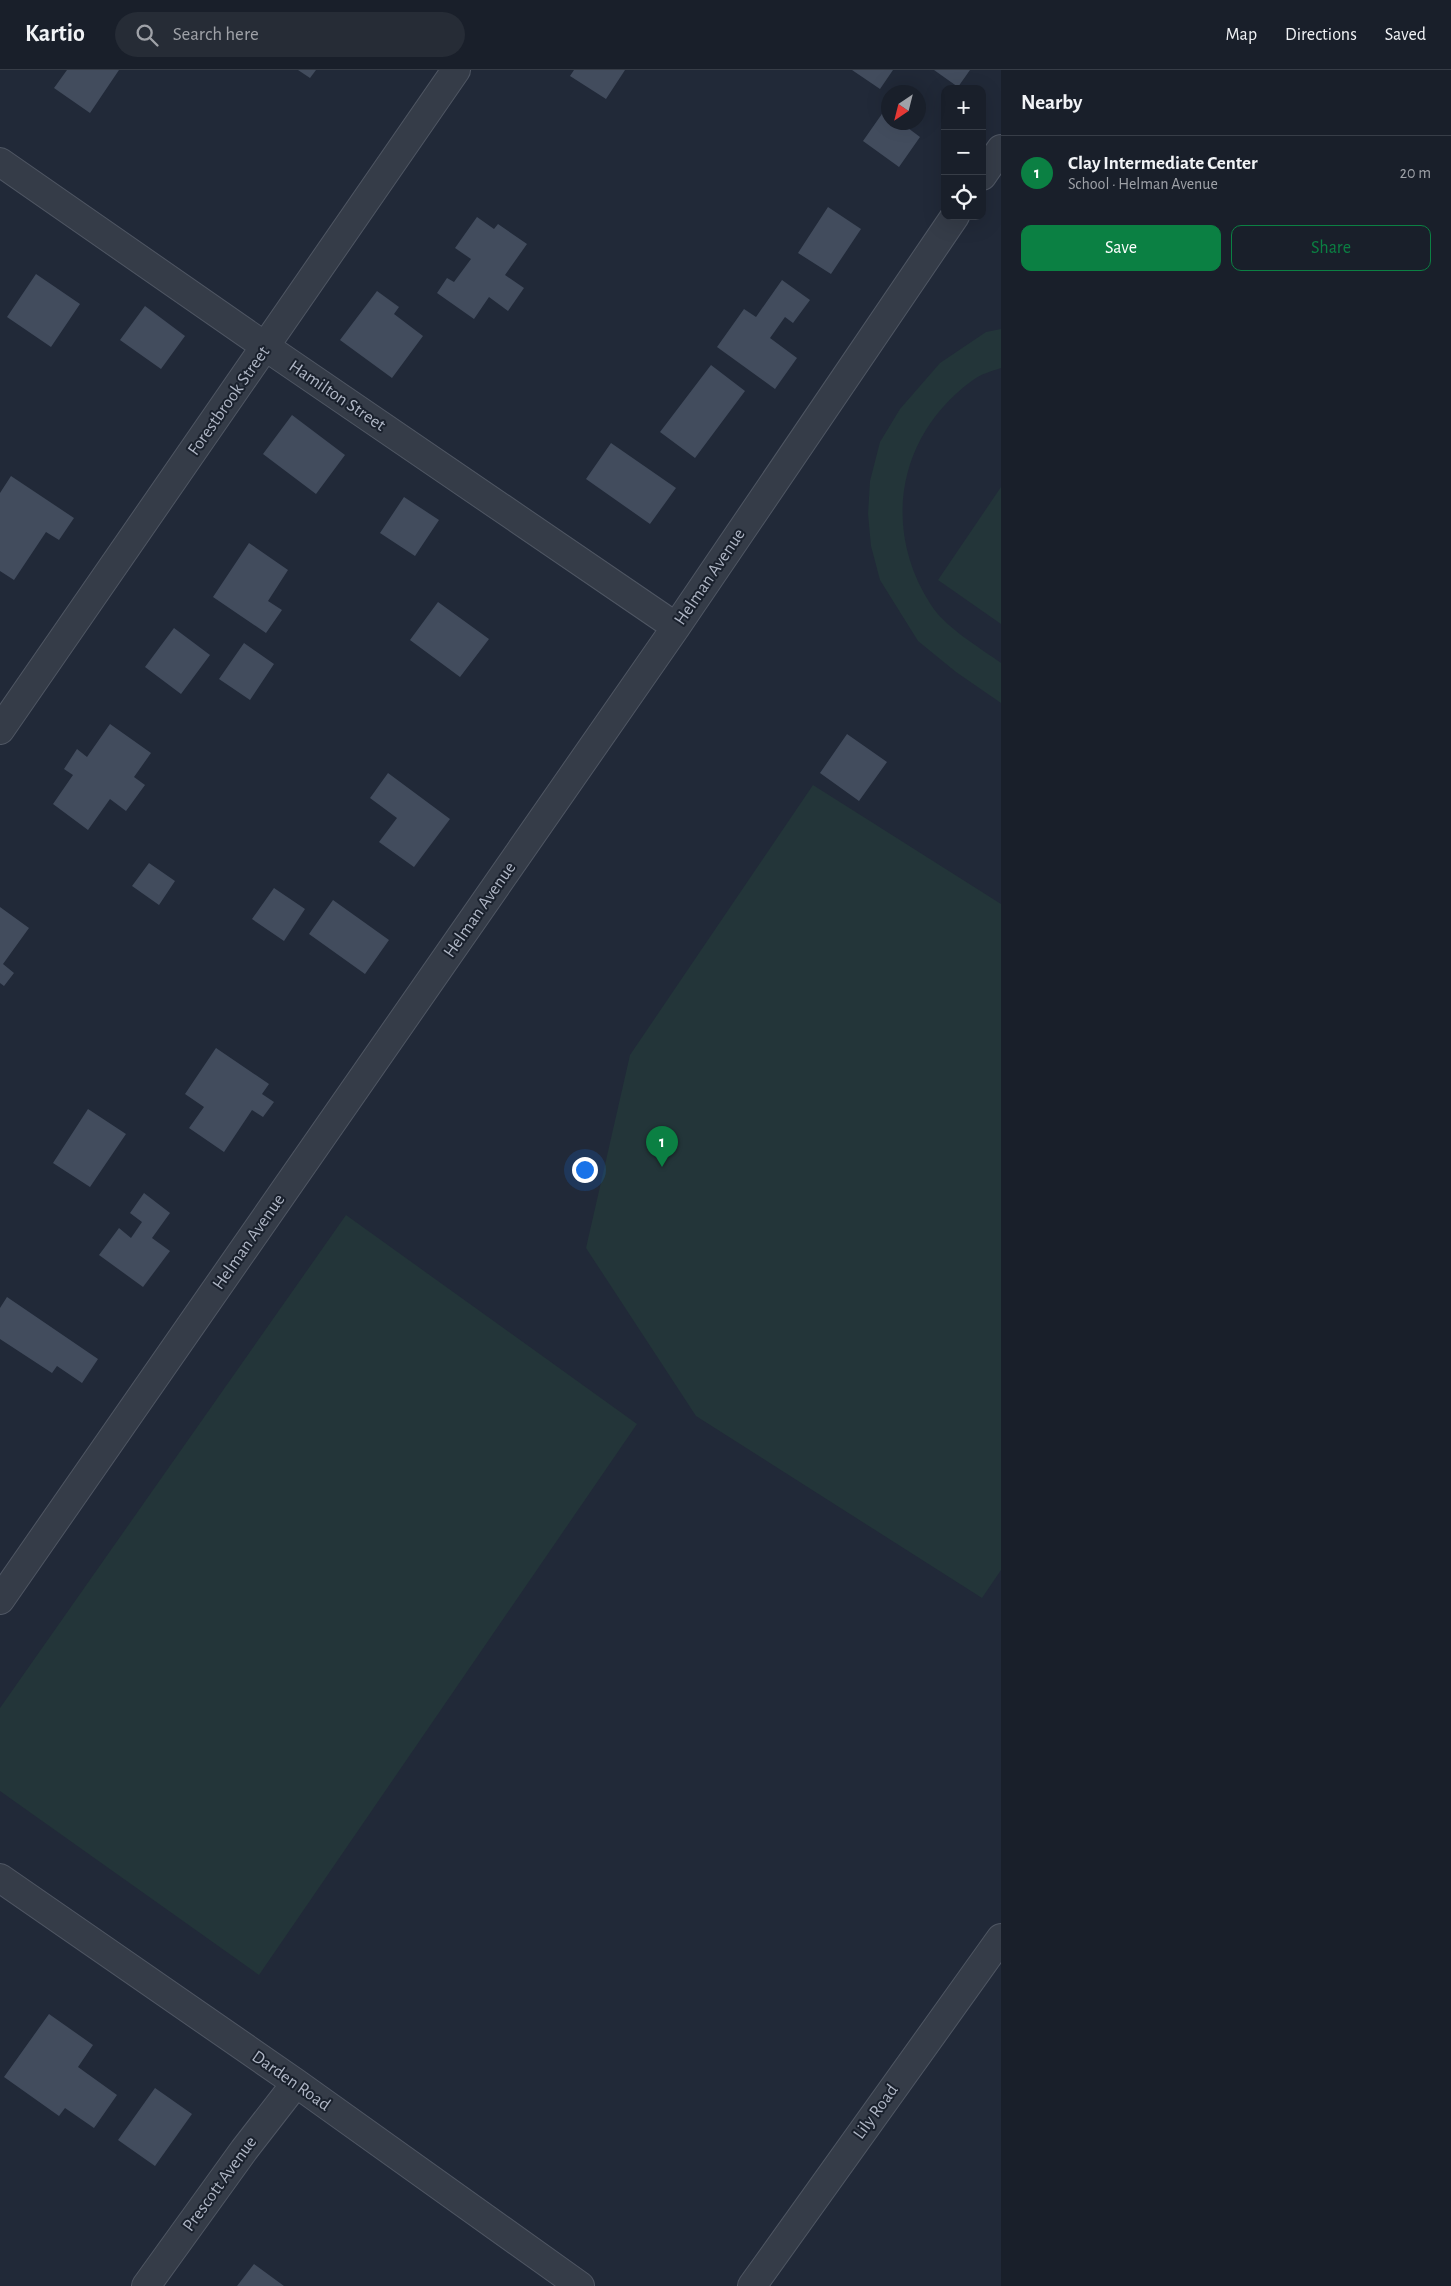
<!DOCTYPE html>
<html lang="en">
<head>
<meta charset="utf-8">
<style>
	:root { --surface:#191f2a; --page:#262c36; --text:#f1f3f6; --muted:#9fa2a8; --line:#373d47; --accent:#0b8043 }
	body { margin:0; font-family:"Alegreya Sans",sans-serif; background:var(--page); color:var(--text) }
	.controls { position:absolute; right:15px; top:15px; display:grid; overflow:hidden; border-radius:10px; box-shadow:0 5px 20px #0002 }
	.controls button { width:45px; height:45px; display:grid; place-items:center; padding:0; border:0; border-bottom:1px solid var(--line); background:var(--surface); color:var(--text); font:25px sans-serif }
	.compass { position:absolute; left:881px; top:15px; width:45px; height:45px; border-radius:50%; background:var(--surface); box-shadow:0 5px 20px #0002; rotate:215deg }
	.you { position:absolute; left:584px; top:1099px; width:18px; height:18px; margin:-12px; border:4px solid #fff; border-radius:50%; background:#1a73e8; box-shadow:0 0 0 8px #1a73e833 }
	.badge { display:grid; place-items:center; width:32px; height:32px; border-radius:50%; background:var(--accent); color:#fff; font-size:16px; font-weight:700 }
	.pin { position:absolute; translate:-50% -41px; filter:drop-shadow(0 1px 2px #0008) }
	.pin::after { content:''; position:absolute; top:26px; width:18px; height:15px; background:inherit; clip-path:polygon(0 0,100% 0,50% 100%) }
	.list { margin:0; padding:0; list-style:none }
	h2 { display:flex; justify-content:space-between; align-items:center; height:65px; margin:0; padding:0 20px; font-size:21px }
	h2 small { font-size:16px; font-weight:400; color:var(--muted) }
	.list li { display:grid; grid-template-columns:32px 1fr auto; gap:15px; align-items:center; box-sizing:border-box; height:75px; padding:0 20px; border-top:1px solid var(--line) }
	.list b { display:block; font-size:19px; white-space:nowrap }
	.list p { margin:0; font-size:16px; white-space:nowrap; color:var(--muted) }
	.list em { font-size:16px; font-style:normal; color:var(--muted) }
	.actions { display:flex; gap:10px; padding:15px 20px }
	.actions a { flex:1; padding:11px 0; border:1px solid var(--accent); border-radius:10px; text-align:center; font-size:18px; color:var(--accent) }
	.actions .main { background:var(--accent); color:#fff }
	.icon { flex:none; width:28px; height:28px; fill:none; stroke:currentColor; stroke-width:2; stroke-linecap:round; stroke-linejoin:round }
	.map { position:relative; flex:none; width:1001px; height:2216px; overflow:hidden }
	header { display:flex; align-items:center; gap:30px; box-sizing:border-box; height:70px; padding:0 25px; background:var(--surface); border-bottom:1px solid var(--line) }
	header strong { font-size:24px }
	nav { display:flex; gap:28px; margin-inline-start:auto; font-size:18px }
	.search { width:350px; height:45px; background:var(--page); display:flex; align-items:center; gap:12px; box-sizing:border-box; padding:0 18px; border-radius:28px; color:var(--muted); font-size:19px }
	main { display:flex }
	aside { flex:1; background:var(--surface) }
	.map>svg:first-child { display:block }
</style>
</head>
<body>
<header>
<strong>Kartio</strong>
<div class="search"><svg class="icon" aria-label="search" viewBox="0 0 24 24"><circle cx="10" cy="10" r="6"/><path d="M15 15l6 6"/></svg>Search here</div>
<nav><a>Map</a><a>Directions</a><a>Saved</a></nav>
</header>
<main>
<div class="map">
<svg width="1001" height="2216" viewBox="0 0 1001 2216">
	<rect width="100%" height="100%" fill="#212938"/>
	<!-- green -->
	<path fill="#233539" d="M1001,259V298C992,301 981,304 973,310C898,364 881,458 931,535C945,557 980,578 1001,593V633L956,602L918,571L880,510L871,476L868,444L870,411L880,372L900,339L940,293L986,262Z
		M1001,417V554L938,510Z
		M813,715L1001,834V1500L982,1528L696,1346L586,1178L630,985Z
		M346,1145L637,1354L259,1905L0,1721V1638Z"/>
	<!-- building -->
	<path fill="#424c5d" d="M67,0H119L90,43L54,18Z
		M298,0H316L310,8Z
		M574,0H625L606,29L570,6Z
		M852,0H893L880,19Z
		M934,0H970L958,17Z
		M884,41L888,44V52H900L920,67L899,97L863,71Z
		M828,137L861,159L831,204L798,183Z
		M477,147L494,159L498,154L527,174L505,205L524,218L508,241L489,227L474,249L437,223L447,208L454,212L471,189L455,178Z
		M36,204L80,234L51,277L7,247Z
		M782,210L810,230L793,253L785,247L770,268L797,288L775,319L717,277L744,239L756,247Z
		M377,221L399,237L394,244L423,266L392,308L340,270Z
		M145,236L185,266L161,299L120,270Z
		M711,295L745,321L695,388L660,362Z
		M292,345L345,385L316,424L263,384Z
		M611,373L676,418L650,454L586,409Z
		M11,406L74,448L59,470L46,462L14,510L0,501V423Z
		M404,427L439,450L415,486L380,463Z
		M249,473L288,500L268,531L282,540L266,563L213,527Z
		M438,532L489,569L460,607L410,570Z
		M174,558L210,585L181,624L145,597Z
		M244,573L274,594L250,630L219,609Z
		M110,654L151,683L134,707L145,715L126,741L110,729L88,760L53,734L73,705L64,699L77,679L87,687Z
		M847,664L887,692L859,731L820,703Z
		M388,703L450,749L414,797L379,772L397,748L370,728Z
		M149,793L175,811L159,835L132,816Z
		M274,818L305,839L284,871L252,849Z
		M333,830L389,870L365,904L309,864Z
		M0,837L29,858L3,894L14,903L4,916L0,913Z
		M216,978L269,1014L262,1024L274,1032L263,1047L252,1040L224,1082L189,1058L204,1037L185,1024Z
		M88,1039L126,1064L90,1117L53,1093Z
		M144,1123L170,1143L152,1168L170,1181L143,1217L99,1185L119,1158L131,1168L142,1152L130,1143Z
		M7,1227L98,1289L82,1313L57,1296L52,1303L0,1269V1238Z
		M49,1944L93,1975L78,1997L117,2025L94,2058L65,2038L59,2046L4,2007Z
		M155,2018L192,2044L155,2096L118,2070Z
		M254,2194L284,2216H237Z"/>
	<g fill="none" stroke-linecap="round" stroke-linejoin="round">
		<defs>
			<path id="minor" d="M0,92L266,277L676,557
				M982,106L1001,79
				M0,660L456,0
				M0,1530L676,557L955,146
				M0,1808L296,2013L580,2216
				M146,2216L244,2080L296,2013
				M752,2216L1001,1868"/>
		</defs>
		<!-- minor casing -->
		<use href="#minor" stroke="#4f5663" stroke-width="30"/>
		<!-- minor -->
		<use href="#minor" stroke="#353c48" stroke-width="28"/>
	</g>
	<g text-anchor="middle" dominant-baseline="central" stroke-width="4" stroke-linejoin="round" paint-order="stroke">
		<!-- street labels -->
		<g font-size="18" fill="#afb6c5" stroke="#1a212d">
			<text transform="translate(337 326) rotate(34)">Hamilton Street</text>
			<text transform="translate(229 331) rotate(-55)">Forestbrook Street</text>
			<text transform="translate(710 507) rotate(-56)">Helman Avenue</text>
			<text transform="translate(480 840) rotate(-55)">Helman Avenue</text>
			<text transform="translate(249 1172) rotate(-55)">Helman Avenue</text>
			<text transform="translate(291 2011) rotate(35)">Darden Road</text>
			<text transform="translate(876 2042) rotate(-54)">Lily Road</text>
			<text transform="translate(220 2114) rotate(-54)">Prescott Avenue</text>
		</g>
	</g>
</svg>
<div class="controls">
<button>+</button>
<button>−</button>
<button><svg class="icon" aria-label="locate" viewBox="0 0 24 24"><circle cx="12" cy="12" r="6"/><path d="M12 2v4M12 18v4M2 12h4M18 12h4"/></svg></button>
</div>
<svg class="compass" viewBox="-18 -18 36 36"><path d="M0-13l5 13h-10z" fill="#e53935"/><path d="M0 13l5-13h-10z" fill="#9fa2a8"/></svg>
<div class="you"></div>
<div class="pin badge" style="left:662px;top:1097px">1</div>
</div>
<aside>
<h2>Nearby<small></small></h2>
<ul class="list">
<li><span class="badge">1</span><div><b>Clay Intermediate Center</b><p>School · Helman Avenue</p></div><em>20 m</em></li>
</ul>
<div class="actions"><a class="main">Save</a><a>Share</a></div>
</aside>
</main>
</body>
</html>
